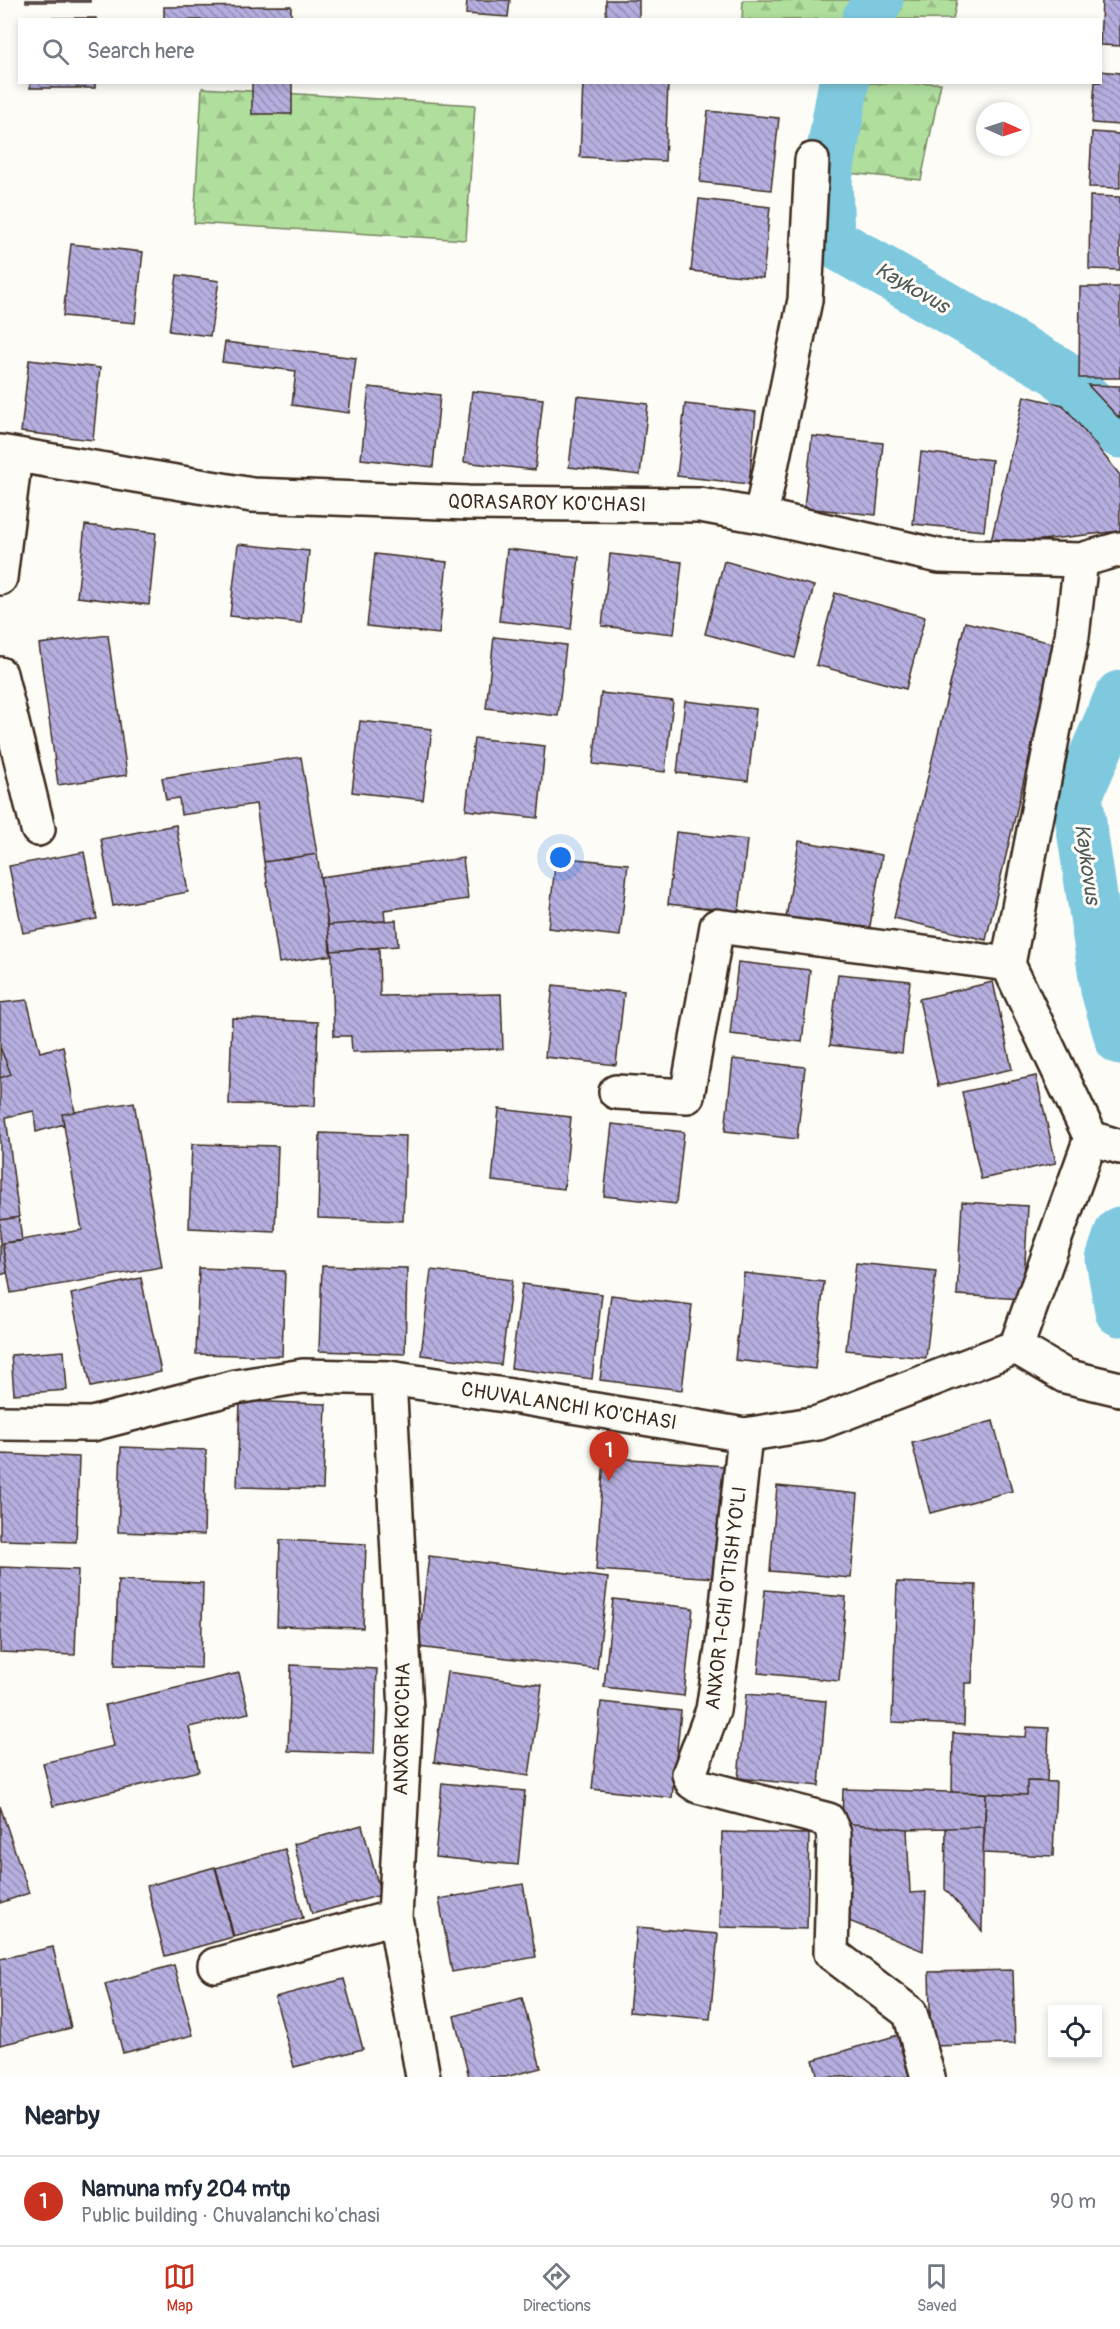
<!DOCTYPE html>
<html lang="en">
<head>
<meta charset="utf-8">
<style>
	:root { --surface:#fff; --page:#f2f2f3; --text:#1f2937; --muted:#747a83; --line:#e0e1e3; --accent:#c8321e }
	body { margin:0; font-family:Pangolin,sans-serif; background:var(--page); color:var(--text) }
	.controls { position:absolute; right:18px; bottom:18px; display:grid; overflow:hidden; border-radius:0px; box-shadow:0 3px 9px #0003 }
	.controls button { width:54px; height:54px; display:grid; place-items:center; padding:0; border:0; border-bottom:2px solid var(--line); background:var(--surface); color:var(--text); font:30px sans-serif }
	.compass { position:absolute; left:976px; top:102px; width:54px; height:54px; border-radius:50%; background:var(--surface); box-shadow:0 3px 9px #0003; rotate:93deg }
	.you { position:absolute; left:561px; top:858px; width:21px; height:21px; margin:-15px; border:4px solid #fff; border-radius:50%; background:#1a73e8; box-shadow:0 0 0 9px #1a73e833 }
	.badge { display:grid; place-items:center; width:39px; height:39px; border-radius:50%; background:var(--accent); color:#fff; font-size:20px; font-weight:700 }
	.pin { position:absolute; translate:-50% -50px; filter:drop-shadow(0 2px 3px #0008) }
	.pin::after { content:''; position:absolute; top:32px; width:21px; height:18px; background:inherit; clip-path:polygon(0 0,100% 0,50% 100%) }
	.list { margin:0; padding:0; list-style:none }
	h2 { display:flex; justify-content:space-between; align-items:center; height:78px; margin:0; padding:0 24px; font-size:26px }
	h2 small { font-size:20px; font-weight:400; color:var(--muted) }
	.list li { display:grid; grid-template-columns:39px 1fr auto; gap:18px; align-items:center; box-sizing:border-box; height:90px; padding:0 24px; border-top:2px solid var(--line) }
	.list b { display:block; font-size:22px; white-space:nowrap }
	.list p { margin:0; font-size:20px; white-space:nowrap; color:var(--muted) }
	.list em { font-size:20px; font-style:normal; color:var(--muted) }
	.icon { flex:none; width:33px; height:33px; fill:none; stroke:currentColor; stroke-width:2; stroke-linecap:round; stroke-linejoin:round }
	.map { position:relative; flex:none; width:1120px; height:2077px; overflow:hidden }
	.search { position:absolute; background:var(--surface); box-shadow:0 3px 9px #0003; left:18px; right:18px; top:18px; height:66px; display:flex; align-items:center; gap:15px; box-sizing:border-box; padding:0 21px; border-radius:0px; color:var(--muted); font-size:22px }
	.sheet { height:168px; background:var(--surface) }
	nav { display:flex; justify-content:space-around; align-items:center; box-sizing:border-box; height:84px; border-top:2px solid var(--line); background:var(--surface); font-size:16px; color:var(--muted) }
	nav a { display:grid; justify-items:center; gap:3px }
	nav .on { color:var(--accent) }
	.map>svg:first-child { display:block }
</style>
</head>
<body>
<div class="map">
<svg width="1120" height="2077" viewBox="0 0 1120 2077">
	<defs>
		<pattern id="forest-firs" width="22" height="20" patternUnits="userSpaceOnUse" patternTransform="scale(1.5)"><rect width="22" height="20" fill="#b0de9d"/><path d="M5 1l3.5 6h-7zM16 11l3.5 6h-7z" fill="#98bf87"/></pattern>
		<pattern id="building-back-hatch" width="6" height="6" patternUnits="userSpaceOnUse" patternTransform="scale(1.5)"><rect width="6" height="6" fill="#b6aedf"/><path d="M-1 5l2 2M0 0l6 6M5-1l2 2" fill="none" stroke="#958eb4"/></pattern>
	</defs>
	<rect width="100%" height="100%" fill="#fdfcf7"/>
	<filter id="ink" filterUnits="userSpaceOnUse"><feTurbulence type="fractalNoise" baseFrequency=".0167" numOctaves="2"/><feDisplacementMap in="SourceGraphic" scale="12" xChannelSelector="R" yChannelSelector="G"/><feConvolveMatrix kernelMatrix="1 2 1 2 8 2 1 2 1" color-interpolation-filters="sRGB"/></filter>
	<g filter="url(#ink)">
		<!-- forest -->
		<path fill="url(#forest-firs)" stroke="#76845e" stroke-width="1.5" d="M743,0H957L953,19L742,20Z
			M850,83H941L921,180L847,173Z
			M202,88L475,105L466,240L194,223Z"/>
		<g fill="none" stroke-linecap="round" stroke-linejoin="round">
			<!-- canal -->
			<path stroke="#7fc9df" stroke-width="51" d="M867,20L878,0
				M844,82L827,179L829,240L1059,372L1120,433
				M1120,696L1077,796L1106,990L1120,1039
				M1120,1232L1111,1259L1120,1311"/>
		</g>
		<!-- building -->
		<path fill="url(#building-back-hatch)" stroke="#3b2a1e" stroke-width="1.5" d="M26,0H90V2H26Z
			M467,0H510L508,17L466,14Z
			M606,0H639V20H606Z
			M1102,0H1120V46L1100,45Z
			M291,6V20H164V7Z
			M31,18H96V20H31Z
			M1100,71L1120,73V125L1092,123L1095,82H1100Z
			M30,82H95V88H30Z
			M252,82H292V114H252Z
			M583,82H668L665,161L580,157Z
			M708,111L779,118L771,190L700,182Z
			M1092,132L1120,134V188L1089,187Z
			M1090,196L1120,197V270L1089,269Z
			M699,199L770,207L763,278L691,271Z
			M71,244L143,252L135,323L63,316Z
			M177,275L219,281L210,336L169,331Z
			M1080,287H1120V378H1079Z
			M225,342L356,358L349,413L292,405L296,371L222,362Z
			M29,360L100,368L93,440L21,432Z
			M1088,385L1120,386V419Z
			M369,387L440,395L433,467L361,459Z
			M472,391L543,399L535,470L464,462Z
			M577,396L648,404L640,475L569,467Z
			M1024,396L1063,405L1120,475V531L990,546Z
			M685,404L756,412L749,484L677,476Z
			M812,436L883,443L876,515L804,508Z
			M921,452L992,460L984,531L913,524Z
			M85,525L156,533L149,605L77,597Z
			M238,544L309,551L301,623L230,616Z
			M507,549L579,557L571,629L499,621Z
			M375,554L447,562L439,634L367,626Z
			M610,554L682,562L674,634L602,626Z
			M724,561L814,586L795,658L705,634Z
			M835,593L925,617L906,689L816,665Z
			M965,622L1056,644L986,940L894,918Z
			M108,635L127,775L58,785L39,644Z
			M494,637L566,645L558,716L486,708Z
			M601,693L673,701L665,772L593,764Z
			M685,701L756,709L748,781L677,773Z
			M360,721L432,729L423,800L352,792Z
			M474,738L545,746L538,818L466,810Z
			M301,757L317,854L264,862L256,804L181,815L179,798L166,800L162,778Z
			M176,825L188,892L113,906L101,839Z
			M676,832L747,840L739,912L668,904Z
			M799,841L882,855L869,932L786,918Z
			M84,852L97,919L23,933L9,866Z
			M317,854L332,955L279,963L264,862Z
			M556,857L628,864L620,936L548,928Z
			M463,858L468,899L384,910L385,921L328,925L320,877Z
			M396,920L398,946L330,951L328,925Z
			M379,948L380,996L501,994L503,1049L352,1052L351,1036H334L332,955L330,951Z
			M738,962L810,970L802,1042L730,1034Z
			M838,974L910,981L902,1053L830,1045Z
			M993,982L1012,1069L938,1086L919,999Z
			M553,985L624,993L616,1065L545,1057Z
			M27,1000L40,1052L63,1046L75,1112L62,1114L64,1124L36,1132L34,1111L6,1117L19,1217L0,1220V1078L11,1074L0,1047V1003Z
			M232,1018L318,1022L315,1106L229,1104Z
			M0,1047L11,1074L0,1078Z
			M733,1059L805,1067L797,1139L725,1131Z
			M1036,1076L1056,1163L981,1179L962,1092Z
			M134,1102L162,1267L11,1293L2,1243L82,1230L62,1114Z
			M499,1109L571,1117L564,1189L492,1181Z
			M612,1124L684,1132L676,1204L604,1196Z
			M320,1133L406,1136L403,1221L318,1218Z
			M192,1144L278,1146L275,1232L189,1228Z
			M962,1202L1028,1206L1023,1299L957,1295Z
			M19,1217L22,1241L2,1243L7,1273L0,1275V1220Z
			M856,1263L936,1271L926,1358L846,1350Z
			M322,1266L407,1268L405,1354L319,1351Z
			M199,1268L285,1271L282,1356L196,1354Z
			M431,1270L512,1280L501,1365L421,1355Z
			M744,1273L824,1282L815,1369L735,1360Z
			M141,1278L161,1372L91,1387L71,1294Z
			M522,1284L602,1294L592,1379L511,1368Z
			M611,1295L692,1305L682,1390L600,1380Z
			M64,1351L67,1390L14,1394L11,1355Z
			M240,1401L326,1404L323,1489L237,1487Z
			M993,1421L1012,1491L930,1513L912,1443Z
			M121,1447L206,1450L204,1535L118,1532Z
			M0,1454L79,1457L76,1542L0,1540Z
			M604,1457L724,1466L716,1578L596,1570Z
			M777,1486L858,1494L851,1578L770,1571Z
			M280,1540L366,1544L363,1628L277,1626Z
			M429,1556L608,1578L597,1669L418,1647Z
			M0,1567L78,1570L75,1655L0,1652Z
			M118,1580L203,1583L201,1668L115,1665Z
			M897,1582L976,1585L972,1683H965L964,1725L892,1722Z
			M765,1590L846,1597L839,1681L758,1673Z
			M613,1599L693,1608L684,1696L604,1687Z
			M291,1665L377,1669L374,1754L288,1751Z
			M447,1672L542,1685L529,1776L434,1762Z
			M239,1673L249,1713L189,1727L199,1771L53,1806L43,1763L114,1746L105,1705Z
			M746,1694L826,1701L819,1786L738,1778Z
			M601,1702L681,1711L672,1798L592,1789Z
			M1027,1727L1049,1728L1047,1781H1027V1795L952,1792L953,1733L1026,1737Z
			M1027,1781L1056,1782L1053,1856L983,1853L986,1793L1027,1795Z
			M442,1783L525,1791L518,1865L435,1857Z
			M843,1789L986,1793L985,1827L907,1829L842,1823Z
			M0,1806L29,1893L0,1903Z
			M842,1823L907,1829L910,1893L926,1892L923,1951L849,1921Z
			M362,1825L381,1895L312,1914L294,1844Z
			M985,1827L983,1853L982,1931L945,1889L946,1828Z
			M722,1832L809,1834L807,1929L720,1927Z
			M285,1849L303,1918L234,1937L216,1868Z
			M215,1867L233,1937L165,1956L147,1886Z
			M523,1884L536,1957L452,1972L439,1899Z
			M637,1927L718,1934L710,2019L629,2012Z
			M53,1947L71,2028L0,2045V1959Z
			M174,1965L193,2035L123,2053L105,1984Z
			M1013,1970L1015,2044L931,2046L929,1972Z
			M344,1979L363,2049L294,2067L275,1997Z
			M522,1998L541,2068L505,2077H469L454,2016Z
			M898,2035L910,2077H818L813,2060Z"/>
		<g fill="none" stroke-linecap="round" stroke-linejoin="round">
			<defs>
				<path id="minor" d="M0,452L252,495L468,503L700,505L761,516L939,556L1081,560L1120,549
					M761,516L805,300L812,160
					M0,578L15,456
					M0,674L38,829
					M616,1092L687,1096L717,926L1008,964
					M1091,1138L1120,1147
					M1016,1347L1091,1138L1008,964L1072,636L1081,560
					M389,1378L406,1710L395,1917L423,2077
					M0,1423L92,1424L236,1387L303,1376L389,1378L518,1397L745,1435L818,1423L1016,1347L1065,1376L1120,1389
					M745,1435L723,1643L713,1710L689,1774L692,1782L698,1786L828,1820L834,1834L831,1953L910,2013L928,2077
					M215,1965L395,1917"/>
			</defs>
			<!-- minor casing -->
			<use href="#minor" stroke="#3b2a1e" stroke-width="38"/>
			<!-- minor -->
			<use href="#minor" stroke="#fdfcf7" stroke-width="33"/>
		</g>
	</g>
	<g text-anchor="middle" dominant-baseline="central" stroke-width="6" stroke-linejoin="round" paint-order="stroke">
		<!-- street labels -->
		<g font-size="20" fill="#3b2a1e" stroke="#fdfcf7">
			<text transform="translate(547 503) rotate(1)">QORASAROY KO'CHASI</text>
			<text transform="translate(569 1406) rotate(9)">CHUVALANCHI KO'CHASI</text>
			<text transform="translate(726 1598) rotate(-83)">ANXOR 1-CHI O'TISH YO'LI</text>
			<text transform="translate(402 1729) rotate(-89)">ANXOR KO'CHA</text>
		</g>
		<!-- water labels -->
		<g font-size="21" font-style="italic" fill="#4f5a58" stroke="#fdfcf7">
			<text transform="translate(912 288) rotate(30)">Kaykovus</text>
			<text transform="translate(1087 864) rotate(82)">Kaykovus</text>
		</g>
	</g>
</svg>
<div class="controls">
<button><svg class="icon" aria-label="locate" viewBox="0 0 24 24"><circle cx="12" cy="12" r="6"/><path d="M12 2v4M12 18v4M2 12h4M18 12h4"/></svg></button>
</div>
<svg class="compass" viewBox="-18 -18 36 36"><path d="M0-13l5 13h-10z" fill="#e53935"/><path d="M0 13l5-13h-10z" fill="#747a83"/></svg>
<div class="you"></div>
<div class="pin badge" style="left:609px;top:1481px">1</div>
<div class="search"><svg class="icon" aria-label="search" viewBox="0 0 24 24"><circle cx="10" cy="10" r="6"/><path d="M15 15l6 6"/></svg>Search here</div>
</div>
<section class="sheet">
<h2>Nearby<small></small></h2>
<ul class="list">
<li><span class="badge">1</span><div><b>Namuna mfy 204 mtp</b><p>Public building · Chuvalanchi ko'chasi</p></div><em>90 m</em></li>
</ul>
</section>
<nav>
<a class="on"><svg class="icon" aria-label="map" viewBox="0 0 24 24"><path d="M3 6l6-2 6 2 6-2v14l-6 2-6-2-6 2zM9 4v14M15 6v14"/></svg>Map</a>
<a><svg class="icon" aria-label="directions" viewBox="0 0 24 24"><path d="M12 3l9 9-9 9-9-9zM9 14v-3h6M13 9l2 2-2 2"/></svg>Directions</a>
<a><svg class="icon" aria-label="saved" viewBox="0 0 24 24"><path d="M7 4h10v16l-5-4-5 4z"/></svg>Saved</a>
</nav>
</body>
</html>
